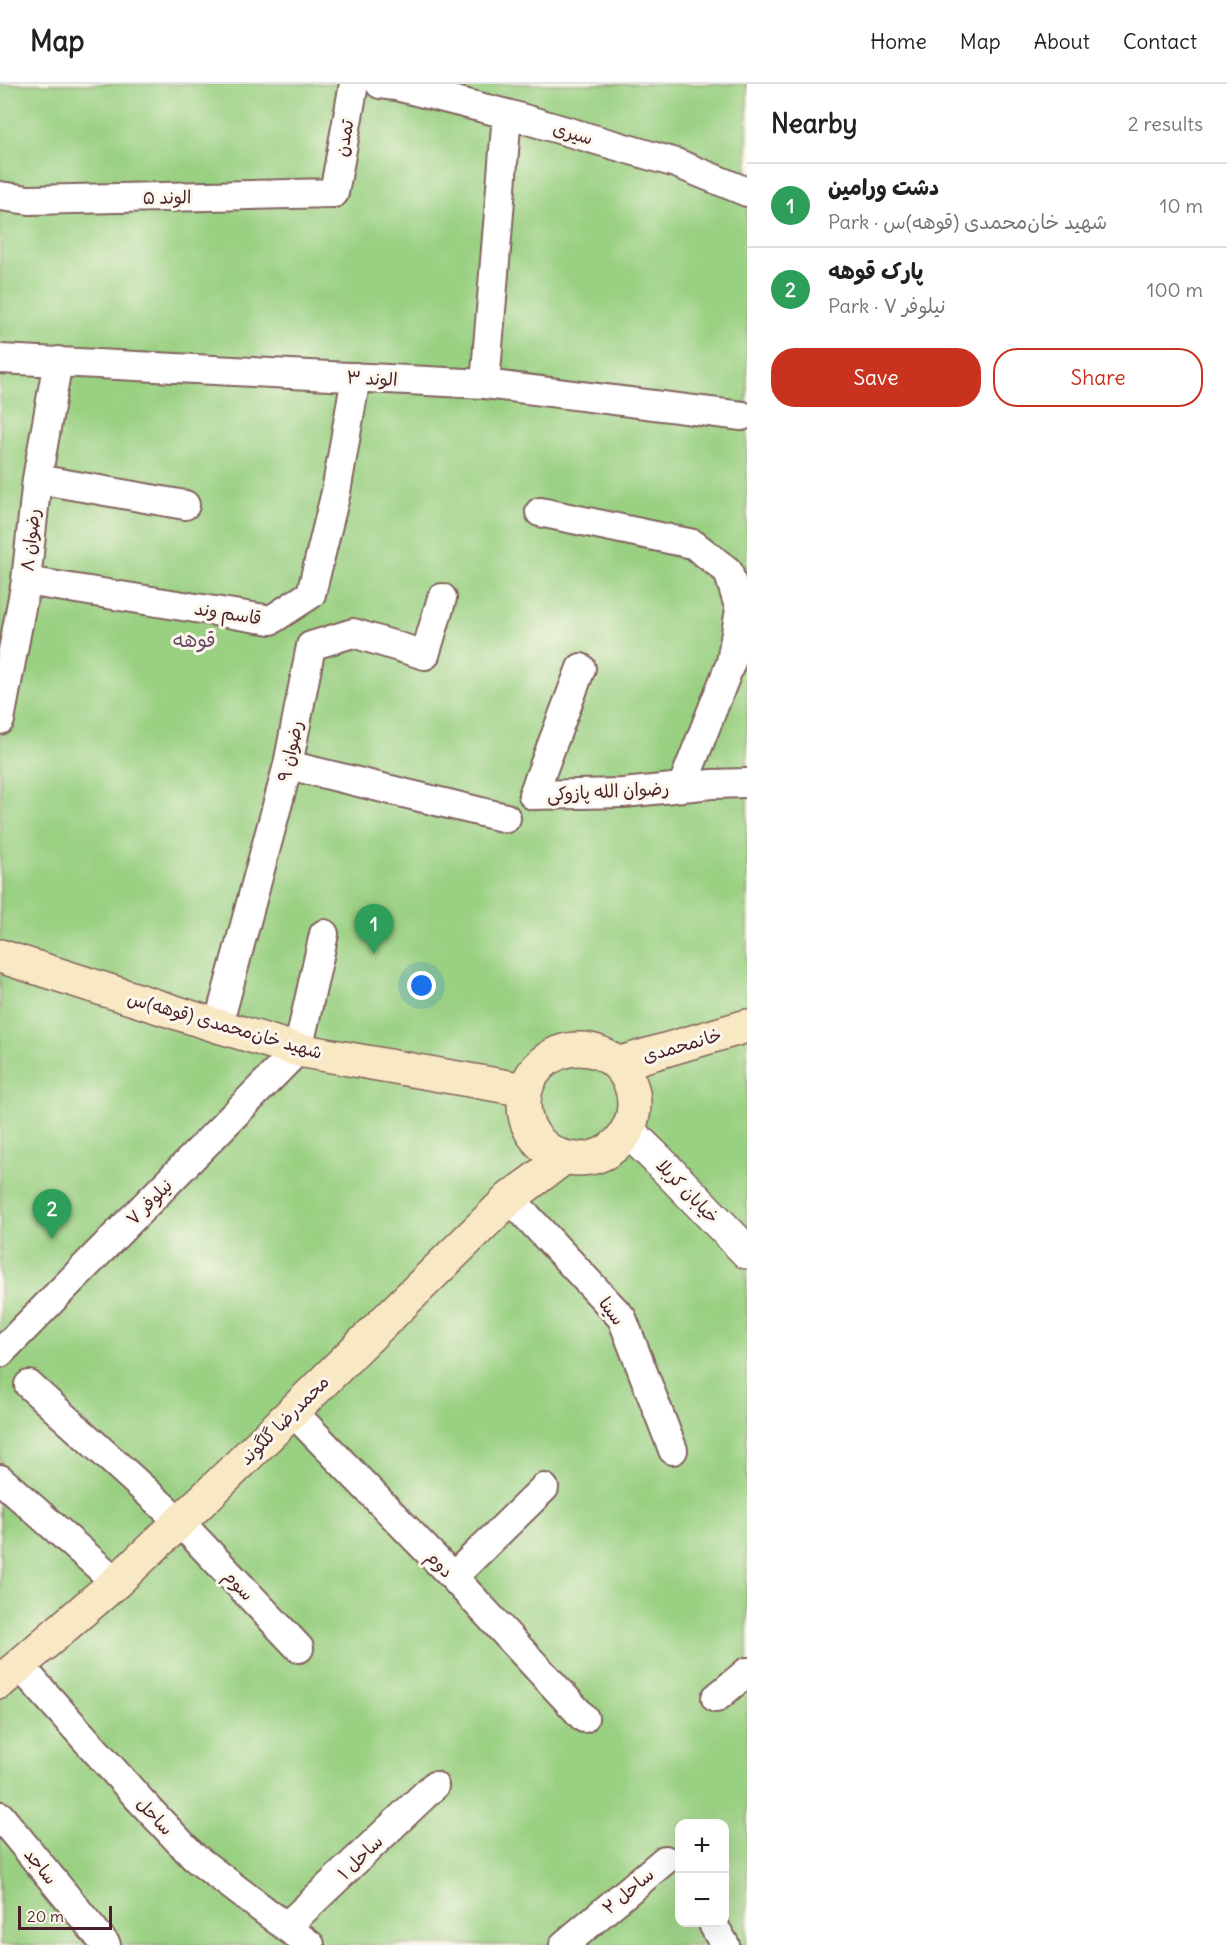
<!DOCTYPE html>
<html lang="en">
<head>
<meta charset="utf-8">
<style>
	:root { --surface:#fff; --page:#f6f6f6; --text:#202124; --muted:#757577; --line:#e0e0e0; --accent:#c8321e }
	body { margin:0; font-family:Delius,"Playpen Sans Arabic",sans-serif; background:var(--page); color:var(--text) }
	.controls { position:absolute; right:18px; bottom:18px; display:grid; overflow:hidden; border-radius:12px; box-shadow:0 6px 24px #0002 }
	.controls button { width:54px; height:54px; display:grid; place-items:center; padding:0; border:0; border-bottom:2px solid var(--line); background:var(--surface); color:var(--text); font:30px sans-serif }
	.scale { position:absolute; left:18px; bottom:15px; width:94px; box-sizing:border-box; padding-left:6px; border:3px solid #4a1f2b; border-top:0; font-size:16px; line-height:21px; white-space:nowrap; color:#4a1f2b; -webkit-text-stroke:4px #fbf7ec; paint-order:stroke }
	.you { position:absolute; left:422px; top:902px; width:21px; height:21px; margin:-15px; border:4px solid #fff; border-radius:50%; background:#1a73e8; box-shadow:0 0 0 9px #1a73e833 }
	.badge { display:grid; place-items:center; width:39px; height:39px; border-radius:50%; background:var(--accent); color:#fff; font-size:20px; font-weight:700 }
	.pin { position:absolute; translate:-50% -50px; filter:drop-shadow(0 2px 3px #0008) }
	.pin::after { content:''; position:absolute; top:32px; width:21px; height:18px; background:inherit; clip-path:polygon(0 0,100% 0,50% 100%) }
	.list { margin:0; padding:0; list-style:none }
	h2 { display:flex; justify-content:space-between; align-items:center; height:78px; margin:0; padding:0 24px; font-size:26px }
	h2 small { font-size:20px; font-weight:400; color:var(--muted) }
	.list li { display:grid; grid-template-columns:39px 1fr auto; gap:18px; align-items:center; box-sizing:border-box; height:84px; padding:0 24px; border-top:2px solid var(--line) }
	.list b { display:block; font-size:22px; white-space:nowrap }
	.list p { margin:0; font-size:20px; white-space:nowrap; color:var(--muted) }
	.list em { font-size:20px; font-style:normal; color:var(--muted) }
	.actions { display:flex; gap:12px; padding:18px 24px }
	.actions a { flex:1; padding:14px 0; border:2px solid var(--accent); border-radius:24px; text-align:center; font-size:21px; color:var(--accent) }
	.actions .main { background:var(--accent); color:#fff }
	.map { position:relative; flex:none; width:747px; height:1861px; overflow:hidden }
	header { display:flex; align-items:center; gap:36px; box-sizing:border-box; height:84px; padding:0 30px; background:var(--surface); border-bottom:2px solid var(--line) }
	header strong { font-size:28px }
	nav { display:flex; gap:33px; margin-inline-start:auto; font-size:21px }
	main { display:flex }
	aside { flex:1; background:var(--surface) }
	.map>svg:first-child { display:block }
</style>
</head>
<body>
<header>
<strong>Map</strong>
<nav><a>Home</a><a>Map</a><a>About</a><a>Contact</a></nav>
</header>
<main>
<div class="map">
<svg width="747" height="1861" viewBox="0 0 747 1861">
	<rect width="100%" height="100%" fill="#fbf7ec"/>
	<filter id="ink" filterUnits="userSpaceOnUse"><feTurbulence type="fractalNoise" baseFrequency=".0167" numOctaves="2"/><feDisplacementMap in="SourceGraphic" scale="12" xChannelSelector="R" yChannelSelector="G"/><feConvolveMatrix kernelMatrix="1 2 1 2 8 2 1 2 1" color-interpolation-filters="sRGB"/></filter>
	<filter id="wash" filterUnits="userSpaceOnUse"><feTurbulence type="fractalNoise" baseFrequency=".008" numOctaves="4" result="noise"/><feDisplacementMap in="SourceGraphic" scale="24" xChannelSelector="R" yChannelSelector="G"/><feGaussianBlur stdDeviation="1.35" result="paint"/><feColorMatrix in="noise" values="0 0 0 0 0 0 0 0 0 0 0 0 0 0 0 0 0 1.4 0 .05"/><feComposite in="paint" operator="in"/></filter>
	<g filter="url(#wash)">
		<rect width="100%" height="100%" fill="#e9e1be"/>
		<!-- green -->
		<path fill="#9ad082" stroke="#727856" stroke-width="1.5" fill-rule="evenodd" d="M0,0H747V1861H0ZM680,1740H724V1838H680Z"/>
	</g>
	<g filter="url(#ink)">
		<g fill="none" stroke-linecap="round" stroke-linejoin="round">
			<defs>
				<path id="minor" d="M380,0L396,2L507,30L676,79L747,108
					M0,112L29,116L334,109L354,0
					M0,275L485,300L742,332
					M485,300L507,30
					M37,395L185,421
					M540,428L693,460L728,487L740,526L731,578L682,703
					M26,497L271,536L311,510L336,408L356,293
					M581,584L533,711L623,709L712,700L747,699
					M0,636L26,497L37,395L58,277
					M288,681L506,734
					M218,942L288,681L311,562L353,549L425,571L442,514
					M510,1114L622,1234L673,1366
					M0,1269L298,966L324,850
					M29,1301L179,1437L299,1564
					M293,1328L453,1493L584,1634
					M0,1395L116,1498
					M453,1493L544,1404
					M19,1581L141,1717L194,1773L310,1861
					M716,1614L747,1588
					M0,1732L106,1861
					M714,1842L725,1861
					M286,1843L434,1702
					M564,1861L665,1776"/>
				<path id="tertiary" d="M627,1046L657,1075L747,1168"/>
				<path id="secondary" d="M0,872L218,942L298,966L525,1006
					M524 1020a55 55 0 1 1 110 0a55 55 0 1 1-110 0Z
					M617,980L747,942
					M0,1598L116,1498L209,1410L510,1114L565,1073"/>
			</defs>
			<!-- minor casing -->
			<use href="#minor" stroke="#82635e" stroke-width="32"/>
			<!-- tertiary casing -->
			<use href="#tertiary" stroke="#82635e" stroke-width="36"/>
			<!-- secondary casing -->
			<use href="#secondary" stroke="#82635e" stroke-width="36"/>
			<!-- minor -->
			<use href="#minor" stroke="#fff" stroke-width="28"/>
			<!-- tertiary -->
			<use href="#tertiary" stroke="#fff" stroke-width="33"/>
			<!-- secondary -->
			<use href="#secondary" stroke="#f8e8c3" stroke-width="33"/>
		</g>
	</g>
	<g text-anchor="middle" dominant-baseline="central" stroke-width="6" stroke-linejoin="round" paint-order="stroke">
		<!-- street labels -->
		<g font-size="18" fill="#4a1f2b" stroke="#fbf7ec">
			<text transform="translate(573 49) rotate(16)">سیری</text>
			<text transform="translate(344 54) rotate(-80)">تمدن</text>
			<text transform="translate(167 113) rotate(-1)">الوند ۵</text>
			<text transform="translate(372 294) rotate(3)">الوند ۳</text>
			<text transform="translate(30 456) rotate(-84)">رضوان ۸</text>
			<text transform="translate(228 529) rotate(9)">قاسم وند</text>
			<text transform="translate(290 667) rotate(-78)">رضوان ۹</text>
			<text transform="translate(608 707) rotate(-3)">رضوان الله پازوکی</text>
			<text transform="translate(225 941) rotate(16)">شهید خان‌محمدی (قوهه)س</text>
			<text transform="translate(682 961) rotate(-16)">خانمحمدی</text>
			<text transform="translate(688 1107) rotate(46)">خیابان کربلا</text>
			<text transform="translate(149 1118) rotate(-45)">نیلوفر ۷</text>
			<text transform="translate(612 1227) rotate(53)">سینا</text>
			<text transform="translate(284 1336) rotate(-45)">محمدرضا گلگوند</text>
			<text transform="translate(440 1480) rotate(46)">دوم</text>
			<text transform="translate(239 1501) rotate(47)">سوم</text>
			<text transform="translate(155 1732) rotate(47)">ساحل</text>
			<text transform="translate(360 1773) rotate(-44)">ساحل ۱</text>
			<text transform="translate(41 1782) rotate(51)">ساجد</text>
			<text transform="translate(628 1807) rotate(-40)">ساحل ۲</text>
		</g>
		<!-- quarter labels -->
		<g font-size="21" fill="#6c4b66" stroke="#fbf7ec">
			<text x="194" y="555">قوهه</text>
		</g>
	</g>
</svg>
<div class="controls">
<button>+</button>
<button>−</button>
</div>
<div class="scale">20 m</div>
<div class="you"></div>
<div class="pin badge" style="left:374px;top:870px;background:#2e9e5b">1</div>
<div class="pin badge" style="left:52px;top:1155px;background:#2e9e5b">2</div>
</div>
<aside>
<h2>Nearby<small>2 results</small></h2>
<ul class="list">
<li><span class="badge" style="background:#2e9e5b">1</span><div><b>دشت ورامین</b><p>Park · شهید خان‌محمدی (قوهه)س</p></div><em>10 m</em></li>
<li><span class="badge" style="background:#2e9e5b">2</span><div><b>پارک قوهه</b><p>Park · نیلوفر ۷</p></div><em>100 m</em></li>
</ul>
<div class="actions"><a class="main">Save</a><a>Share</a></div>
</aside>
</main>
</body>
</html>
